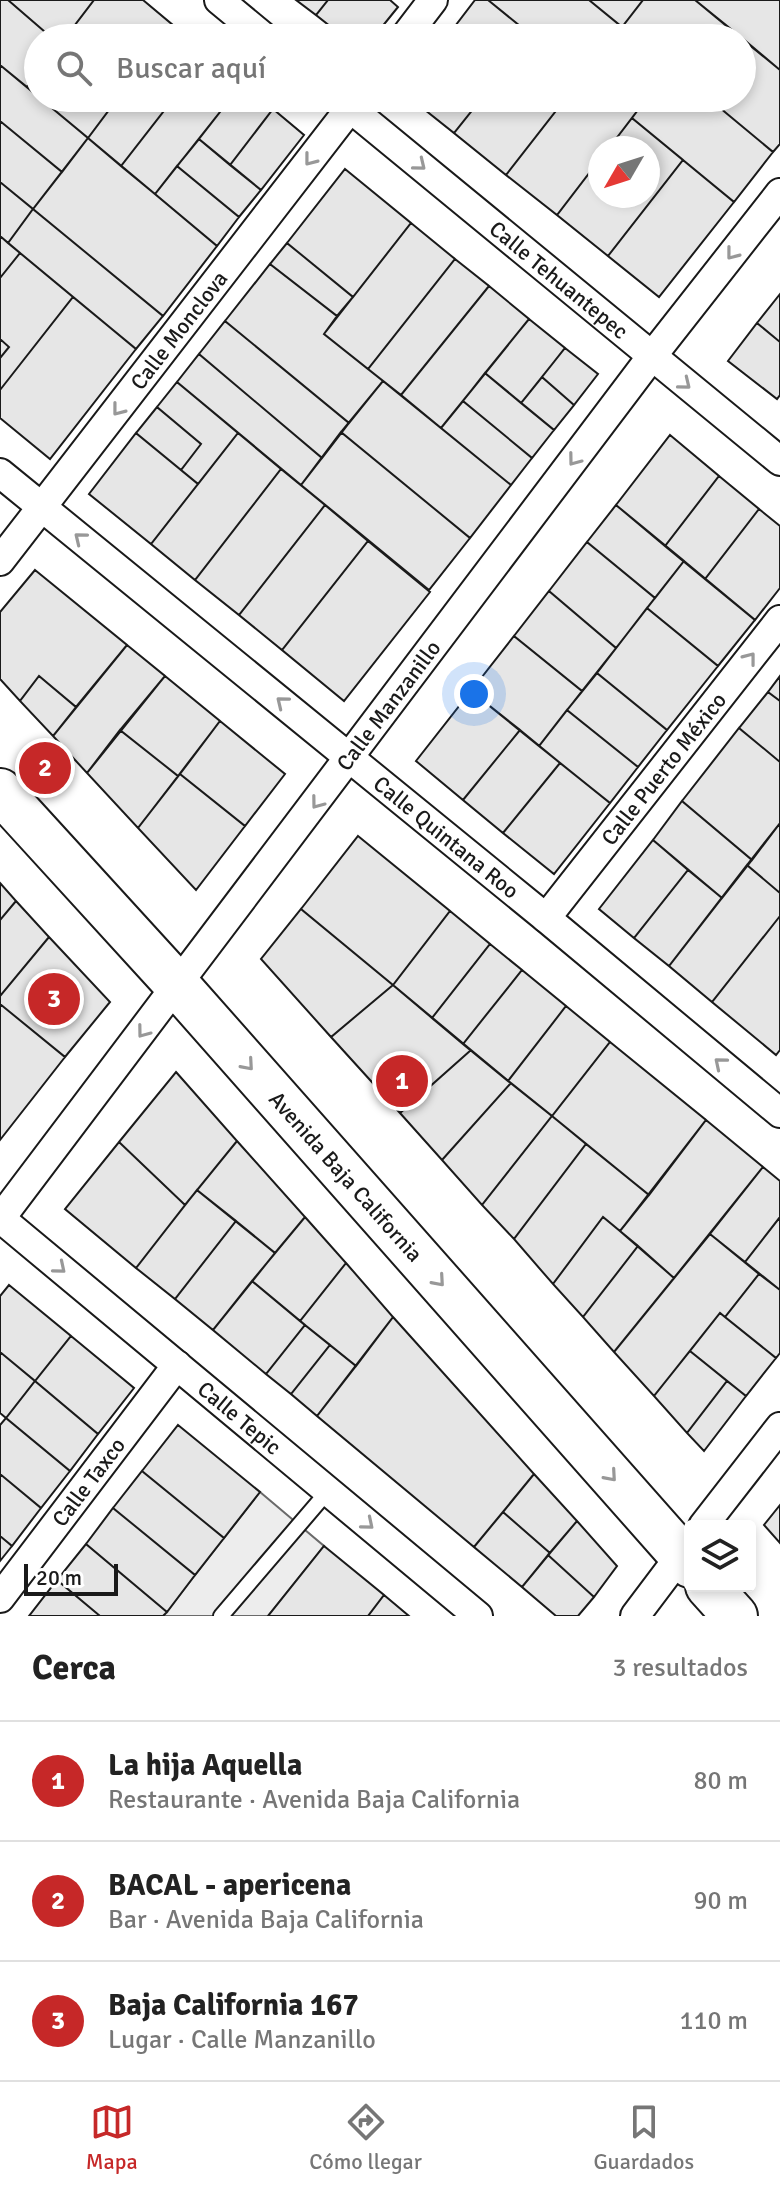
<!DOCTYPE html>
<html lang="es">
<head>
<meta charset="utf-8">
<style>
	:root { --surface:#fff; --page:#f6f6f6; --text:#222; --muted:#767676; --line:#e0e0e0; --accent:#c62828 }
	body { margin:0; font-family:Signika,sans-serif; background:var(--page); color:var(--text) }
	.controls { position:absolute; right:24px; bottom:24px; display:grid; overflow:hidden; border-radius:8px; box-shadow:0 4px 12px #0003 }
	.controls button { width:72px; height:72px; display:grid; place-items:center; padding:0; border:0; border-bottom:2px solid var(--line); background:var(--surface); color:var(--text); font:40px sans-serif }
	.compass { position:absolute; left:588px; top:136px; width:72px; height:72px; border-radius:50%; background:var(--surface); box-shadow:0 4px 12px #0003; rotate:231deg }
	.scale { position:absolute; left:24px; bottom:20px; width:94px; box-sizing:border-box; padding-left:8px; border:4px solid #1a1a1a; border-top:0; font-size:22px; line-height:28px; white-space:nowrap; color:#1a1a1a; -webkit-text-stroke:6px #fff; paint-order:stroke }
	.you { position:absolute; left:474px; top:694px; width:28px; height:28px; margin:-20px; border:6px solid #fff; border-radius:50%; background:#1a73e8; box-shadow:0 0 0 12px #1a73e833 }
	.badge { display:grid; place-items:center; width:52px; height:52px; border-radius:50%; background:var(--accent); color:#fff; font-size:26px; font-weight:700 }
	.pin { position:absolute; translate:-50% -50%; border:4px solid #fff; box-shadow:0 2px 8px #0006 }
	.list { margin:0; padding:0; list-style:none }
	h2 { display:flex; justify-content:space-between; align-items:center; height:104px; margin:0; padding:0 32px; font-size:34px }
	h2 small { font-size:26px; font-weight:400; color:var(--muted) }
	.list li { display:grid; grid-template-columns:52px 1fr auto; gap:24px; align-items:center; box-sizing:border-box; height:120px; padding:0 32px; border-top:2px solid var(--line) }
	.list b { display:block; font-size:30px; white-space:nowrap }
	.list p { margin:0; font-size:26px; white-space:nowrap; color:var(--muted) }
	.list em { font-size:26px; font-style:normal; color:var(--muted) }
	.icon { flex:none; width:44px; height:44px; fill:none; stroke:currentColor; stroke-width:2; stroke-linecap:round; stroke-linejoin:round }
	.map { position:relative; flex:none; width:780px; height:1616px; overflow:hidden }
	.search { position:absolute; background:var(--surface); box-shadow:0 4px 12px #0003; left:24px; right:24px; top:24px; height:88px; display:flex; align-items:center; gap:20px; box-sizing:border-box; padding:0 28px; border-radius:44px; color:var(--muted); font-size:30px }
	.sheet { height:464px; background:var(--surface) }
	nav { display:flex; justify-content:space-around; align-items:center; box-sizing:border-box; height:112px; border-top:2px solid var(--line); background:var(--surface); font-size:22px; color:var(--muted) }
	nav a { display:grid; justify-items:center; gap:4px }
	nav .on { color:var(--accent) }
	.map>svg:first-child { display:block }
</style>
</head>
<body>
<div class="map">
<svg width="780" height="1616" viewBox="0 0 780 1616">
	<rect width="100%" height="100%" fill="#fff"/>
	<!-- parking -->
	<path fill="#ededed" stroke="#6a6a6a" stroke-width="2" d="M260,1492L324,1546L268,1616H163Z"/>
	<!-- building -->
	<path fill="#e6e6e6" stroke="#1a1a1a" stroke-width="2" d="M0,0H8L52,38H38V73L27,87L0,65Z
		M8,0H94L65,38H52Z
		M94,0H143L174,26L164,38H65Z
		M296,0H328L316,15Z
		M328,0H390L398,7L373,38H345L316,15Z
		M475,0H488L531,35L529,38H446Z
		M488,0H589L622,27L613,38H535Z
		M589,0H643L622,27Z
		M643,0H695L741,38H635L622,27Z
		M695,0H780V70L742,38Z
		M174,26L188,38H164Z
		M622,27L635,38H613Z
		M742,39L780,70V144L773,152L708,98H742Z
		M0,65L88,138L62,172L0,121Z
		M38,73V96L27,87Z
		M40,98H118L88,138Z
		M118,98H174L121,166L88,138Z
		M174,98H231L155,194L121,166Z
		M231,98H260L273,109L230,165L199,139Z
		M410,98H482L454,133Z
		M482,98H566L506,175L454,133Z
		M566,98H647L609,148H600V159L557,215L506,175Z
		M647,98H708L773,152L734,202L632,118Z
		M273,109L304,135L261,190L230,165Z
		M632,118L683,160L608,256L557,215L600,159V196H648V148H609Z
		M0,121L62,172L33,209L0,182Z
		M88,138L217,246L163,316L33,209Z
		M199,139L261,190L239,217L177,166Z
		M683,160L734,202L659,297L608,256Z
		M177,166L239,217L217,246L155,194Z
		M345,169L411,223L353,297L287,243Z
		M0,182L33,209L8,243L0,236Z
		M33,209L163,316L136,349L8,243Z
		M411,223L455,259L368,369L324,334Z
		M0,236L20,253L0,278Z
		M287,243L353,297L337,316L270,264Z
		M20,253L73,297L0,390V358L9,347L0,339V278Z
		M455,259L489,286L401,395L368,369Z
		M270,264L337,316L324,334L383,381L349,423L225,321Z
		M489,286L529,319L441,428L401,395Z
		M780,294V342L757,323Z
		M73,297L136,349L50,459L0,418V390Z
		M529,319L565,348L521,403L485,373Z
		M225,321L349,423L322,458L199,354Z
		M757,323L780,342V395L777,399L728,361Z
		M0,339L9,347L0,358Z
		M565,348L598,374L574,405L542,377Z
		M199,354L322,458L301,485L177,382Z
		M485,373L554,430L532,458L463,401Z
		M542,377L574,405L554,430L521,403Z
		M383,381L511,485L470,538L341,432Z
		M177,382L238,433L198,484L181,470L201,444L157,407Z
		M463,401L532,458L511,485L441,428Z
		M157,407L201,444L181,470L136,433Z
		M341,432L470,538L429,590L301,485Z
		M136,433L198,484L151,544L89,494Z
		M238,433L281,469L195,580L151,544Z
		M670,435L719,476L665,546L616,505Z
		M281,469L325,505L239,615L195,580Z
		M719,476L759,509L705,579L665,546Z
		M325,505L368,541L282,650L239,615Z
		M616,505L684,561L655,598L587,542Z
		M759,509L780,526V588L755,620L705,579Z
		M368,541L430,592L344,701L282,650Z
		M587,542L655,598L616,648L549,591Z
		M684,561L755,620L718,666L647,608Z
		M35,570L127,645L76,707L39,676L20,701L0,679V612Z
		M549,591L616,648L582,691L514,636Z
		M647,608L718,666L667,730L597,673Z
		M514,636L582,691L539,746L471,691Z
		M127,645L165,676L87,773L53,736Z
		M597,673L667,730L638,767L567,710Z
		M39,676L76,707L53,736L20,701Z
		M165,676L220,721L178,776L120,730Z
		M780,676V701L768,692Z
		M471,691L520,730L463,800L416,761Z
		M768,692L780,701V762L739,728Z
		M567,710L638,767L610,803L539,746Z
		M220,721L285,774L245,826L180,774Z
		M739,728L780,762V823L752,860L682,801Z
		M120,730L178,776L138,828L87,773Z
		M520,730L560,763L503,833L463,800Z
		M560,763L610,803L554,874L503,833Z
		M180,774L245,826L196,890L138,828Z
		M682,801L752,860L722,898L653,840Z
		M780,823V893L747,865Z
		M358,836L450,911L393,985L301,909Z
		M653,840L688,870L634,938L599,909Z
		M747,865L780,893V916L712,1002L669,966Z
		M688,870L722,898L669,966L634,938Z
		M0,883L16,901L0,920Z
		M16,901L49,937L0,996V920Z
		M301,909L393,985L331,1037L261,959Z
		M450,911L490,944L432,1018L393,985Z
		M780,916V1050L776,1055L712,1002Z
		M49,937L110,1002L65,1057L0,1004V996Z
		M490,944L522,970L463,1044L432,1018Z
		M522,970L566,1006L508,1081L463,1044Z
		M393,985L471,1050L400,1113L331,1037Z
		M0,1004L65,1057L0,1140Z
		M566,1006L610,1042L552,1116L508,1081Z
		M610,1042L706,1120L649,1195L552,1116Z
		M471,1050L511,1083L442,1160L400,1113Z
		M176,1072L237,1141L185,1205L119,1142Z
		M511,1083L552,1116L482,1205L442,1160Z
		M552,1116L586,1144L514,1239L482,1205Z
		M706,1120L763,1167L674,1278L620,1231Z
		M237,1141L305,1217L275,1253L197,1190Z
		M119,1142L185,1205L136,1268L65,1209Z
		M586,1144L649,1195L620,1231L603,1217L553,1284L514,1239Z
		M763,1167L780,1181V1217L745,1262L710,1234Z
		M197,1190L236,1221L175,1299L136,1268Z
		M305,1217L346,1263L300,1321L252,1281Z
		M603,1217L638,1246L583,1317L553,1284Z
		M780,1217V1290L745,1262Z
		M236,1221L275,1253L213,1330L175,1299Z
		M710,1234L759,1274L725,1317L720,1313L654,1396L614,1352Z
		M638,1246L674,1278L614,1352L583,1317Z
		M346,1263L393,1317L356,1366L300,1321Z
		M759,1274L780,1290V1353L776,1358L725,1317Z
		M252,1281L305,1325L266,1374L213,1330Z
		M9,1285L71,1336L35,1381L0,1352V1296Z
		M720,1313L776,1358L746,1396L690,1351Z
		M393,1317L534,1474L474,1547L317,1416Z
		M305,1325L330,1345L291,1394L266,1374Z
		M71,1336L134,1388L98,1434L35,1381Z
		M330,1345L356,1366L317,1416L291,1394Z
		M690,1351L727,1381L687,1433L654,1396Z
		M0,1352L35,1381L6,1418L0,1413Z
		M35,1381L98,1434L70,1471L6,1418Z
		M727,1381L746,1396L704,1451L687,1433Z
		M6,1418L70,1471L41,1508L0,1474V1425Z
		M178,1425L260,1492L224,1538L142,1471Z
		M142,1471L224,1538L195,1575L113,1508Z
		M0,1474L41,1508L12,1546L0,1536Z
		M534,1474L577,1521L550,1553L503,1512Z
		M780,1505V1543L764,1525Z
		M113,1508L195,1575L167,1612L86,1544Z
		M503,1512L550,1553L522,1587L474,1547Z
		M577,1521L617,1566L594,1597L548,1555Z
		M0,1536L12,1546L0,1561Z
		M86,1544L167,1612L163,1616H100L57,1580Z
		M324,1546L384,1595L368,1616H268Z
		M548,1555L594,1597L578,1616H556L522,1587Z
		M57,1580L100,1616H29Z
		M384,1595L409,1616H368Z"/>
	<g fill="none" stroke-linecap="round" stroke-linejoin="round">
		<defs>
			<path id="lane" d="M221,1616L328,1491"/>
			<g id="street">
				<path d="M219,0L265,38"/>
				<path d="M404,38L433,0"/>
				<path id="s1" d="M338,98L780,461"/>
				<path id="s2" d="M0,473L546,918L780,1113"/>
				<path id="s3" d="M0,561L358,98"/>
				<path id="s4" d="M546,918L780,620"/>
				<path id="s5" d="M0,1218L478,1616"/>
				<path id="s6" d="M0,1219L652,356L780,193"/>
				<path d="M703,1526L780,1427"/>
				<path id="s7" d="M0,1598L177,1365"/>
				<path d="M635,1616L690,1543"/>
			</g>
			<g id="primary">
				<path id="s8" d="M0,791L178,986L690,1565"/>
				<path d="M708,1586L735,1616"/>
			</g>
		</defs>
		<!-- lane casing -->
		<use href="#lane" stroke="#1a1a1a" stroke-width="18"/>
		<!-- street casing -->
		<use href="#street" stroke="#1a1a1a" stroke-width="32"/>
		<!-- primary casing -->
		<use href="#primary" stroke="#1a1a1a" stroke-width="48"/>
		<!-- lane -->
		<use href="#lane" stroke="#fff" stroke-width="14"/>
		<!-- street -->
		<use href="#street" stroke="#fff" stroke-width="28"/>
		<!-- primary -->
		<use href="#primary" stroke="#fff" stroke-width="44"/>
	</g>
	<!-- one-way arrows -->
	<defs><path id="oneway-chevron" d="M-2-3.5L2.5 0L-2 3.5" fill="none" stroke-width="1.6" stroke-linecap="round" stroke-linejoin="round" transform="scale(2)"/></defs>
	<g stroke="#989898">
		<use href="#oneway-chevron" transform="translate(310 160) rotate(128)"/>
		<use href="#oneway-chevron" transform="translate(420 165) rotate(39)"/>
		<use href="#oneway-chevron" transform="translate(732 254) rotate(128)"/>
		<use href="#oneway-chevron" transform="translate(685 384) rotate(39)"/>
		<use href="#oneway-chevron" transform="translate(118 410) rotate(128)"/>
		<use href="#oneway-chevron" transform="translate(574 460) rotate(127)"/>
		<use href="#oneway-chevron" transform="translate(80 538) rotate(-141)"/>
		<use href="#oneway-chevron" transform="translate(750 658) rotate(-52)"/>
		<use href="#oneway-chevron" transform="translate(282 702) rotate(-141)"/>
		<use href="#oneway-chevron" transform="translate(317 803) rotate(127)"/>
		<use href="#oneway-chevron" transform="translate(143 1032) rotate(127)"/>
		<use href="#oneway-chevron" transform="translate(720 1063) rotate(-140)"/>
		<use href="#oneway-chevron" transform="translate(248 1065) rotate(49)"/>
		<use href="#oneway-chevron" transform="translate(60 1268) rotate(40)"/>
		<use href="#oneway-chevron" transform="translate(439 1281) rotate(49)"/>
		<use href="#oneway-chevron" transform="translate(611 1476) rotate(49)"/>
		<use href="#oneway-chevron" transform="translate(368 1524) rotate(40)"/>
	</g>
	<g text-anchor="middle" dominant-baseline="central" stroke-width="6" stroke-linejoin="round" paint-order="stroke">
		<!-- street labels -->
		<g font-size="22" fill="#1a1a1a" stroke="#fff">
			<text stroke="none"><textPath href="#s1" startOffset="286">Calle Tehuantepec</textPath></text>
			<text stroke="none"><textPath href="#s3" startOffset="292">Calle Monclova</textPath></text>
			<text stroke="none"><textPath href="#s6" startOffset="644">Calle Manzanillo</textPath></text>
			<text stroke="none"><textPath href="#s4" startOffset="190">Calle Puerto México</textPath></text>
			<text stroke="none"><textPath href="#s2" startOffset="576">Calle Quintana Roo</textPath></text>
			<text stroke="none"><textPath href="#s8" startOffset="518">Avenida Baja California</textPath></text>
			<text stroke="none"><textPath href="#s5" startOffset="312">Calle Tepic</textPath></text>
			<text stroke="none"><textPath href="#s7" startOffset="146">Calle Taxco</textPath></text>
		</g>
	</g>
</svg>
<div class="controls">
<button><svg class="icon" aria-label="layers" viewBox="0 0 24 24"><path d="M12 4l9 5-9 5-9-5zM3 14l9 5 9-5"/></svg></button>
</div>
<svg class="compass" viewBox="-18 -18 36 36"><path d="M0-13l5 13h-10z" fill="#e53935"/><path d="M0 13l5-13h-10z" fill="#767676"/></svg>
<div class="scale">20 m</div>
<div class="you"></div>
<div class="pin badge" style="left:402px;top:1081px">1</div>
<div class="pin badge" style="left:45px;top:768px">2</div>
<div class="pin badge" style="left:54px;top:999px">3</div>
<div class="search"><svg class="icon" aria-label="search" viewBox="0 0 24 24"><circle cx="10" cy="10" r="6"/><path d="M15 15l6 6"/></svg>Buscar aquí</div>
</div>
<section class="sheet">
<h2>Cerca<small>3 resultados</small></h2>
<ul class="list">
<li><span class="badge">1</span><div><b>La hija Aquella</b><p>Restaurante · Avenida Baja California</p></div><em>80 m</em></li>
<li><span class="badge">2</span><div><b>BACAL - apericena</b><p>Bar · Avenida Baja California</p></div><em>90 m</em></li>
<li><span class="badge">3</span><div><b>Baja California 167</b><p>Lugar · Calle Manzanillo</p></div><em>110 m</em></li>
</ul>
</section>
<nav>
<a class="on"><svg class="icon" aria-label="map" viewBox="0 0 24 24"><path d="M3 6l6-2 6 2 6-2v14l-6 2-6-2-6 2zM9 4v14M15 6v14"/></svg>Mapa</a>
<a><svg class="icon" aria-label="directions" viewBox="0 0 24 24"><path d="M12 3l9 9-9 9-9-9zM9 14v-3h6M13 9l2 2-2 2"/></svg>Cómo llegar</a>
<a><svg class="icon" aria-label="saved" viewBox="0 0 24 24"><path d="M7 4h10v16l-5-4-5 4z"/></svg>Guardados</a>
</nav>
</body>
</html>
